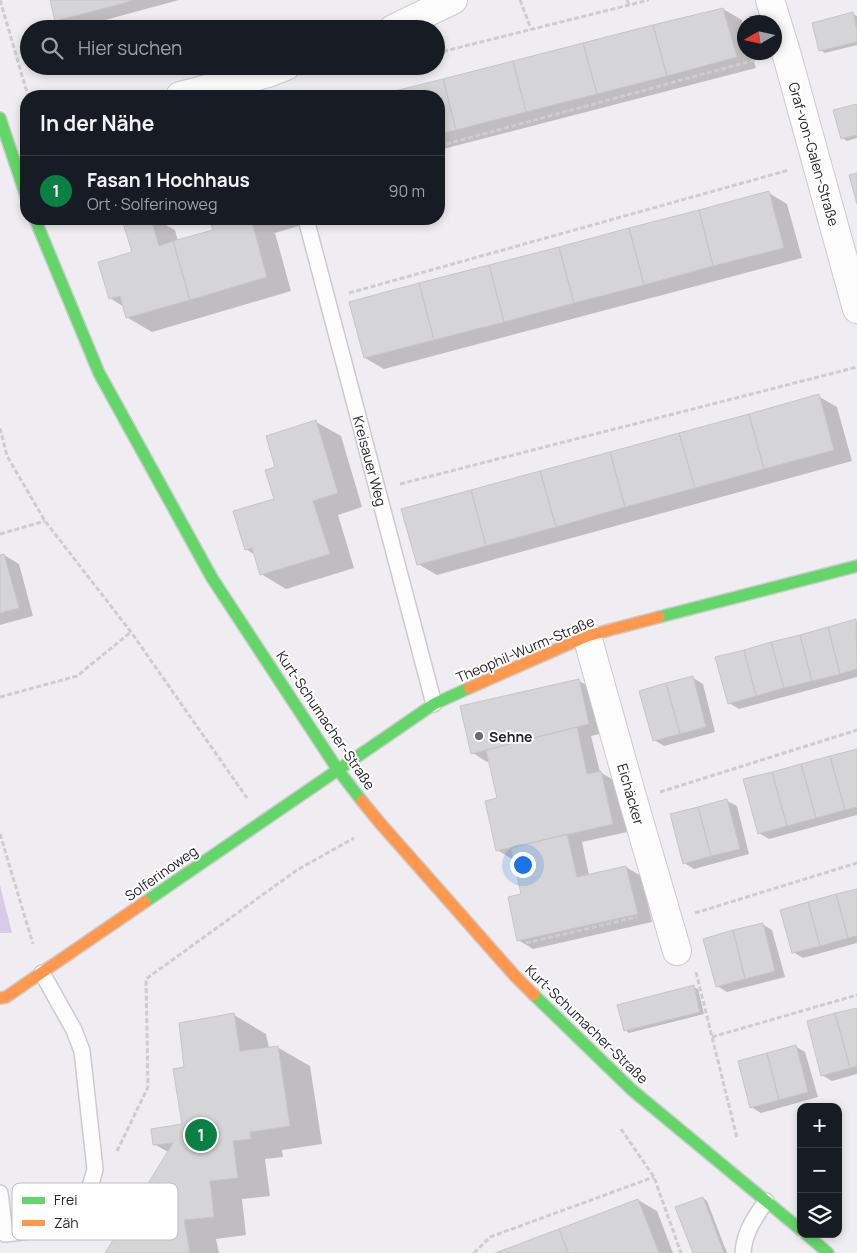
<!DOCTYPE html>
<html lang="de">
<head>
<meta charset="utf-8">
<style>
	:root { --surface:#171b24; --page:#242831; --text:#f1f3f6; --muted:#9ea1a6; --line:#363941; --accent:#0b8043 }
	body { margin:0; font-family:Manrope,sans-serif; background:var(--page); color:var(--text) }
	.controls { position:absolute; right:15px; bottom:15px; display:grid; overflow:hidden; border-radius:10px; box-shadow:0 2px 8px #0003 }
	.controls button { width:45px; height:45px; display:grid; place-items:center; padding:0; border:0; border-bottom:1px solid var(--line); background:var(--surface); color:var(--text); font:25px sans-serif }
	.compass { position:absolute; left:737px; top:15px; width:45px; height:45px; border-radius:50%; background:var(--surface); box-shadow:0 2px 8px #0003; rotate:261deg }
	.you { position:absolute; left:522px; top:864px; width:18px; height:18px; margin:-12px; border:4px solid #fff; border-radius:50%; background:#1a73e8; box-shadow:0 0 0 8px #1a73e833 }
	.badge { display:grid; place-items:center; width:32px; height:32px; border-radius:50%; background:var(--accent); color:#fff; font-size:16px; font-weight:700 }
	.pin { position:absolute; translate:-50% -50%; border:2px solid #fff; box-shadow:0 1px 5px #0006 }
	.list { margin:0; padding:0; list-style:none }
	h2 { display:flex; justify-content:space-between; align-items:center; height:65px; margin:0; padding:0 20px; font-size:21px }
	h2 small { font-size:16px; font-weight:400; color:var(--muted) }
	.list li { display:grid; grid-template-columns:32px 1fr auto; gap:15px; align-items:center; box-sizing:border-box; height:70px; padding:0 20px; border-top:1px solid var(--line) }
	.list b { display:block; font-size:19px; white-space:nowrap }
	.list p { margin:0; font-size:16px; white-space:nowrap; color:var(--muted) }
	.list em { font-size:16px; font-style:normal; color:var(--muted) }
	.icon { flex:none; width:28px; height:28px; fill:none; stroke:currentColor; stroke-width:2; stroke-linecap:round; stroke-linejoin:round }
	.map { position:relative; flex:none; width:857px; height:1253px; overflow:hidden }
	.search { position:absolute; background:var(--surface); box-shadow:0 2px 8px #0003; left:20px; top:20px; width:425px; height:55px; display:flex; align-items:center; gap:12px; box-sizing:border-box; padding:0 18px; border-radius:28px; color:var(--muted); font-size:19px }
	.panel { position:absolute; background:var(--surface); box-shadow:0 2px 8px #0003; left:20px; top:90px; width:425px; height:135px; border-radius:20px }
	.map>svg:first-child { display:block }
</style>
</head>
<body>
<div class="map">
<svg width="857" height="1253" viewBox="0 0 857 1253">
	<rect width="100%" height="100%" fill="#efedf1"/>
	<!-- green -->
	<path fill="#d8cbe7" d="M0,885L12,933H0Z"/>
	<!-- shadow -->
	<path fill="#0003" d="M51,0H179L72,29L57,20Z
		M723,9L742,20L744,29V52H751L756,68L439,150V96H380Z
		M852,14L857,16V45L825,53L820,50Z
		M857,106V138L847,141L842,138Z
		M769,193L787,204L802,258L384,369L365,358Z
		M141,219H155L175,230L178,241L214,231L211,219H304L305,224L275,233L291,291L152,332L128,318L124,307L110,298L133,252L125,224Z
		M818,396L837,407L852,461L437,575L418,564Z
		M316,422L341,436L362,507L338,515L354,568L286,589L261,574L255,555L246,549L276,499L277,468Z
		M4,555L19,564L33,616L0,625V556Z
		M856,621H857V677L739,709L729,703L717,658Z
		M693,678L703,684L715,732L664,746L654,740Z
		M579,681L594,689L604,733L591,736L600,772L615,781L627,832L582,842L589,875L626,867L641,876L652,922L533,949L518,940L523,895L514,858L512,859L497,850L498,799L490,761L487,762L473,753Z
		M857,750V815L769,839L759,833Z
		M727,801L737,806L749,854L694,869L684,863Z
		M857,890V943L803,958L793,952Z
		M762,924L772,930L785,977L727,992L717,986Z
		M693,987L698,989L704,1014L629,1033L625,1030Z
		M857,1009V1074L832,1081L822,1075Z
		M234,1015L266,1034L269,1048L277,1047L310,1066L322,1144L282,1150L283,1157L265,1159L270,1196L242,1199L246,1235L216,1239L219,1253H106L168,1152L154,1144L183,1125L185,1068Z
		M795,1046L805,1052L818,1097L761,1113L751,1107Z
		M703,1198L707,1201L727,1253H694Z
		M638,1200L657,1211L673,1253H498Z"/>
	<!-- building -->
	<path fill="#d5d4d6" stroke="#c6c5c7" d="M50,0H131L132,1L55,21Z
		M723,8L737,57L667,76L653,25Z
		M853,12L857,30V42L819,51L812,23Z
		M653,25L667,76L597,94L583,43Z
		M583,43L597,94L526,112L513,61Z
		M513,61L526,112L456,130L443,79Z
		M443,79L456,130L439,134V96H375Z
		M857,104V135L841,139L833,110Z
		M857,173V204L849,175Z
		M769,191L784,248L713,266L699,210Z
		M699,210L713,266L644,285L629,228Z
		M136,219H151L159,246L173,241L190,300L126,318L120,296L109,299L98,262L132,252L123,223Z
		M209,219H252H251L267,277L190,300L173,241L213,230Z
		M629,228L644,285L574,303L559,247Z
		M559,247L574,303L504,322L489,265Z
		M489,265L504,322L434,340L419,283Z
		M419,283L434,340L364,358L349,302Z
		M819,394L834,450L764,469L749,414Z
		M749,414L764,469L695,488L679,433Z
		M316,420L338,493L313,501L330,554L260,575L252,548L245,550L233,511L274,499L265,470L275,467L266,436Z
		M679,433L695,488L625,507L610,452Z
		M610,452L625,507L556,527L540,471Z
		M540,471L556,527L486,546L471,490Z
		M471,490L486,546L417,565L401,509Z
		M4,554L19,608L0,613V555Z
		M856,619L857,669L840,674L828,627Z
		M828,627L840,674L812,681L800,635Z
		M800,635L812,681L784,688L771,642Z
		M771,642L784,688L756,696L744,650Z
		M744,650L756,696L728,704L715,657Z
		M693,676L706,727L680,734L666,683Z
		M579,679L589,724L471,754L460,706Z
		M666,683L680,734L653,741L639,691Z
		M577,727L587,774L601,771L613,824L496,851L485,801L497,798L486,750Z
		M857,749V807L845,810L830,756Z
		M830,756L845,810L816,818L801,764Z
		M801,764L816,818L787,826L772,772Z
		M772,772L787,826L758,834L743,779Z
		M727,799L740,849L711,856L698,807Z
		M698,807L711,856L683,864L670,814Z
		M567,834L577,877L626,866L638,914L517,941L508,897L521,894L511,848Z
		M857,889V936L848,938L836,894Z
		M836,894L848,938L820,946L808,902Z
		M808,902L820,946L792,953L780,910Z
		M763,923L775,971L745,979L733,930Z
		M733,930L745,979L716,987L703,939Z
		M694,985L700,1012L624,1031L617,1005Z
		M857,1008V1066L850,1068L835,1013Z
		M234,1013L240,1051L278,1046L290,1126L250,1132L251,1139L233,1141L238,1178L210,1181L214,1217L184,1220L190,1253H105L173,1143L153,1145L151,1129L182,1124L173,1069L184,1067L179,1023Z
		M835,1013L850,1068L821,1076L807,1021Z
		M796,1045L808,1092L779,1100L767,1053Z
		M767,1053L779,1100L750,1108L738,1061Z
		M703,1197L724,1253H693L675,1207Z
		M638,1199L659,1253H568L559,1229Z
		M559,1229L568,1253H495Z"/>
	<g fill="none" stroke-linecap="round" stroke-linejoin="round">
		<defs>
			<path id="lane" d="M306,219L434,704
				M0,1193L5,1234L64,1227C81,1207 89,1195 95,1169L82,1051L74,1030L42,973
				M743,1253C744,1232 755,1218 766,1201"/>
			<path id="street" d="M770,0L786,52L857,309
				M393,29L453,0
				M180,96L268,73L286,66
				M587,636L633,800L677,951"/>
			<path id="fast" d="M0,118L26,196
				M35,219L99,373L212,578L338,770L362,801
				M659,617L857,566
				M145,902L434,704L469,688
				M534,995L632,1090L801,1230
				M806,1234L828,1253"/>
			<path id="slow" d="M469,688L587,636L659,617
				M362,801L380,823L515,976L534,995
				M0,998L6,997L145,902"/>
		</defs>
		<!-- lane casing -->
		<use href="#lane" stroke="#cbcacd" stroke-width="18"/>
		<!-- street casing -->
		<use href="#street" stroke="#cbcacd" stroke-width="30"/>
		<!-- fast casing -->
		<use href="#fast" stroke="#cbcacd" stroke-width="14"/>
		<!-- slow casing -->
		<use href="#slow" stroke="#cbcacd" stroke-width="14"/>
		<!-- path -->
		<path stroke="#cdccce" stroke-width="3" stroke-dasharray="5 2.5" stroke-linecap="butt" d="M0,0L28,96
			M520,0L531,29
			M627,0L629,5
			M436,50L441,52L649,0
			M439,146L759,59
			M349,293L789,170
			M0,428L7,456L45,521L131,632L247,798
			M400,484L857,367
			M0,534L45,521
			M0,697L77,676L131,632
			M660,792L857,730
			M0,834L33,944
			M695,913L857,863
			M526,943L637,917
			M696,972L737,1138
			M712,1037L857,995
			M621,1129L654,1177L681,1253
			M117,1151L148,1087L146,979L297,870L354,838
			M474,1253L490,1237L654,1177"/>
		<!-- lane -->
		<use href="#lane" stroke="#fdfcfd" stroke-width="15"/>
		<!-- street -->
		<use href="#street" stroke="#fdfcfd" stroke-width="28"/>
		<!-- fast -->
		<use href="#fast" stroke="#63d668" stroke-width="11"/>
		<!-- slow -->
		<use href="#slow" stroke="#ff974d" stroke-width="11"/>
	</g>
	<!-- markers -->
	<circle fill="#6b6a6c" stroke="#fff" stroke-width="2" cx="479" cy="736" r="5"/>
	<g text-anchor="middle" dominant-baseline="central" stroke-width="4" stroke-linejoin="round" paint-order="stroke">
		<!-- street labels -->
		<g font-size="14" fill="#242325" stroke="#fff">
			<text transform="translate(814 154) rotate(74)">Graf-von-Galen-Straße</text>
			<text transform="translate(370 461) rotate(75)">Kreisauer Weg</text>
			<text transform="translate(525 649) rotate(-23)">Theophil-Wurm-Straße</text>
			<text transform="translate(326 720) rotate(56)">Kurt-Schumacher-Straße</text>
			<text transform="translate(631 794) rotate(74)">Eichäcker</text>
			<text transform="translate(161 873) rotate(-35)">Solferinoweg</text>
			<text transform="translate(587 1024) rotate(44)">Kurt-Schumacher-Straße</text>
		</g>
		<!-- poi labels -->
		<g font-size="14" font-weight="bold" fill="#242325" stroke="#fff" text-anchor="start">
			<text x="489" y="736">Sehne</text>
		</g>
	</g>
	<!-- legend -->
	<rect x="12" y="1183" width="166" height="57" rx="8" fill="#fff" stroke="#bdbdbe" stroke-width="1"/>
	<rect x="22" y="1197" width="23" height="7" fill="#63d668"/>
	<rect x="22" y="1220" width="23" height="6" fill="#ff974d"/>
	<g font-size="14" fill="#242325">
		<text x="54" y="1205">Frei</text>
		<text x="54" y="1228">Zäh</text>
	</g>
</svg>
<div class="controls">
<button>+</button>
<button>−</button>
<button><svg class="icon" aria-label="layers" viewBox="0 0 24 24"><path d="M12 4l9 5-9 5-9-5zM3 14l9 5 9-5"/></svg></button>
</div>
<svg class="compass" viewBox="-18 -18 36 36"><path d="M0-13l5 13h-10z" fill="#e53935"/><path d="M0 13l5-13h-10z" fill="#9ea1a6"/></svg>
<div class="you"></div>
<div class="pin badge" style="left:201px;top:1135px">1</div>
<div class="search"><svg class="icon" aria-label="search" viewBox="0 0 24 24"><circle cx="10" cy="10" r="6"/><path d="M15 15l6 6"/></svg>Hier suchen</div>
<section class="panel">
<h2>In der Nähe<small></small></h2>
<ul class="list">
<li><span class="badge">1</span><div><b>Fasan 1 Hochhaus</b><p>Ort · Solferinoweg</p></div><em>90 m</em></li>
</ul>
</section>
</div>
</body>
</html>
